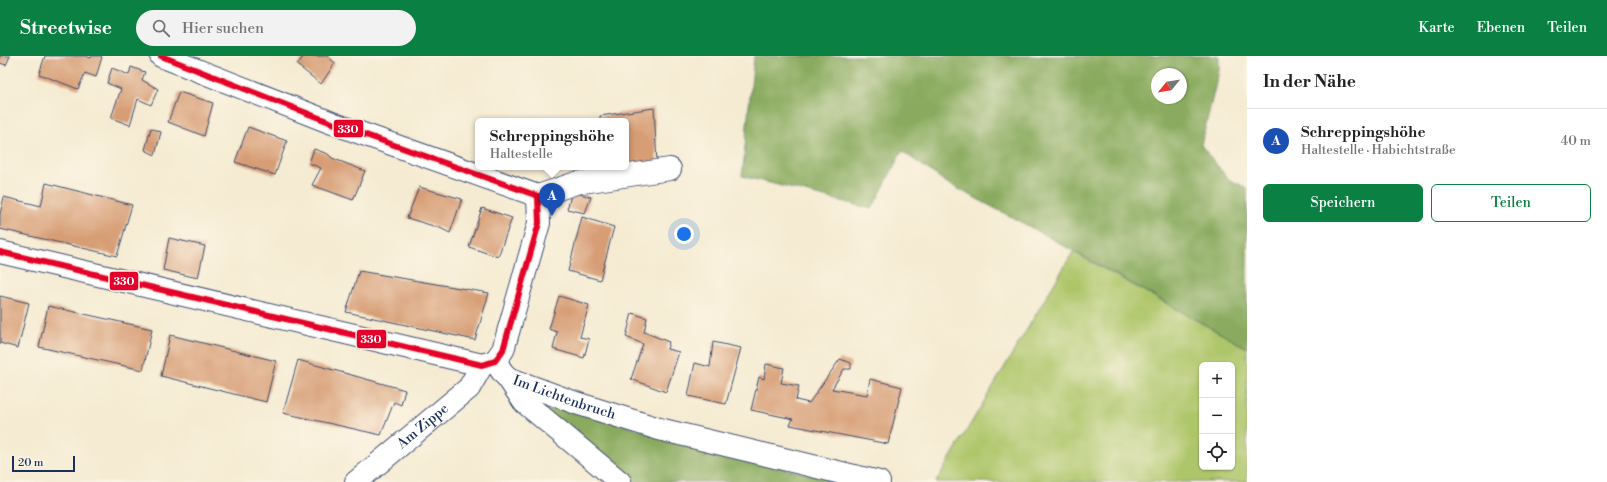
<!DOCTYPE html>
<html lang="de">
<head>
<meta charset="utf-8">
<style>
	:root { --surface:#fff; --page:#f2f2f2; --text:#222; --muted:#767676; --line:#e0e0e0; --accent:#0b8043 }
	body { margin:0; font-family:"Libre Bodoni",serif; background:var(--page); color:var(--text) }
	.controls { position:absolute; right:12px; bottom:12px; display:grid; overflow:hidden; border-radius:6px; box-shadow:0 1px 3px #0004 }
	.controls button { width:36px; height:36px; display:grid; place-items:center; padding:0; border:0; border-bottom:1px solid var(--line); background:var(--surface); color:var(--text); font:20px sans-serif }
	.compass { position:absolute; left:1151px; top:12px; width:36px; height:36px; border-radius:50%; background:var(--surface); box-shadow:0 1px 3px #0004; rotate:240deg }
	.scale { position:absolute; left:12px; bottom:10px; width:63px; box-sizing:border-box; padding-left:4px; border:2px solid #1b2f5e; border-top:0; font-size:11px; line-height:14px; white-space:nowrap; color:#1b2f5e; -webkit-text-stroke:3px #fcf5e5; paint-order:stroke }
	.you { position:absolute; left:684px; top:178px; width:14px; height:14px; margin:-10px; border:3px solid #fff; border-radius:50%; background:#1a73e8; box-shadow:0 0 0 6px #1a73e833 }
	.badge { display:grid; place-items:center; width:26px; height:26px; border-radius:50%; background:var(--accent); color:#fff; font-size:13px; font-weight:700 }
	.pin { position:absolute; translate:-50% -33px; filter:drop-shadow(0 1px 2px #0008) }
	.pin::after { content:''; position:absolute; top:21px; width:14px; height:12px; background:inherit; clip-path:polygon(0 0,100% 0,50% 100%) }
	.popup { position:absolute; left:475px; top:62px; width:154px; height:52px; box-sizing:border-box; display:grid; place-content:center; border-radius:6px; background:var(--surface); filter:drop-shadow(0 1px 3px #0005); font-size:13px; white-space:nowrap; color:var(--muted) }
	.popup b { font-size:15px; color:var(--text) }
	.popup::after { content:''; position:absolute; left:50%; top:100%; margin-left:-8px; border:8px solid transparent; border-top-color:var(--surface) }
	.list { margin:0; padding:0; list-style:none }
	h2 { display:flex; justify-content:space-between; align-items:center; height:52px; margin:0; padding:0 16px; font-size:17px }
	h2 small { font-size:13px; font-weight:400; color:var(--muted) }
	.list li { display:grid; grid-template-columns:26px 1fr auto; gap:12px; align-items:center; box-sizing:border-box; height:64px; padding:0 16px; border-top:1px solid var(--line) }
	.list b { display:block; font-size:15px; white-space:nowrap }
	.list p { margin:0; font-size:13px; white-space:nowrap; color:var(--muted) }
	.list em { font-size:13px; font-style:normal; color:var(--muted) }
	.actions { display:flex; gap:8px; padding:12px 16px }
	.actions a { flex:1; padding:9px 0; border:1px solid var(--accent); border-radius:6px; text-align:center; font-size:14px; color:var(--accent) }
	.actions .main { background:var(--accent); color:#fff }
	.icon { flex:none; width:22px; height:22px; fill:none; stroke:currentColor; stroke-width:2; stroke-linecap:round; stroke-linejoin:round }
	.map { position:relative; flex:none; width:1247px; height:426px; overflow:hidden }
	header { display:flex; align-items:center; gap:24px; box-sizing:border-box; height:56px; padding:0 20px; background:var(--accent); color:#fff }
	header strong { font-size:19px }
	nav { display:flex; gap:22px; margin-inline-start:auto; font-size:14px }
	.search { width:280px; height:36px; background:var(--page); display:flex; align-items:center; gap:10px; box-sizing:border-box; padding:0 14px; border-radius:22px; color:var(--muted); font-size:15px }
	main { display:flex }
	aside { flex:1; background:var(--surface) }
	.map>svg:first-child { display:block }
</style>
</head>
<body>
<header>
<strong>Streetwise</strong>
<div class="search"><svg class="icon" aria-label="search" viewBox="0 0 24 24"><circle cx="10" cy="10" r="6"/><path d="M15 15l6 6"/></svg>Hier suchen</div>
<nav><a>Karte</a><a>Ebenen</a><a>Teilen</a></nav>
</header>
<main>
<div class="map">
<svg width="1247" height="426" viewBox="0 0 1247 426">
	<rect width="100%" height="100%" fill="#fcf5e5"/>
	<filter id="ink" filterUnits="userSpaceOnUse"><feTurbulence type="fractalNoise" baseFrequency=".025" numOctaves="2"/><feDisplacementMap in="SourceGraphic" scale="8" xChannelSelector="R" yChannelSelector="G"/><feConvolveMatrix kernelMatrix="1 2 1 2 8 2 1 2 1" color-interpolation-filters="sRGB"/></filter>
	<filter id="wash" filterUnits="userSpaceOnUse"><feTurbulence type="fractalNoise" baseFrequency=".012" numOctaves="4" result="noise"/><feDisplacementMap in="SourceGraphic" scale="16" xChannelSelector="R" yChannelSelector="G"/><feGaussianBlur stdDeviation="0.9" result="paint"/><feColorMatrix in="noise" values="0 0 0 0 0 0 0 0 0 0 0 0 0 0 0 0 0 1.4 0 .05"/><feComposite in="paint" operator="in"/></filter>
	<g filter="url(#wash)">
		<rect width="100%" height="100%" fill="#f5ebd2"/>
		<!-- green -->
		<path fill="#aec66b" stroke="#647a64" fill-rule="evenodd" d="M1073,196L1247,292V426H936ZM1202,309H1232V411H1202Z"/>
		<!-- forest -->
		<path fill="#8aab5f" stroke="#526d5e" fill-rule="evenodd" d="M754,0H1219V15L1201,89L1228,123L1247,132V292L1034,173L947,127L902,95L872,153L742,120ZM1157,18H1181V42H1157Z
			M529,343L766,408L840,426H628Z"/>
		<g id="blocks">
			<!-- building -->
			<path fill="#d79d74" d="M0,0H10L6,9L0,7Z
				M45,0H85L91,2L92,0H100L102,1L96,21L85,17L78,33L39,18Z
				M304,0H327L335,7L321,28L297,9Z
				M131,11L145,16L142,24L158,33L151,49L138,43L130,69L111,62L121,33L107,27L112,12L129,19Z
				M179,36L213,47L204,80L168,66Z
				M654,52L657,108L626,111V65H600V60Z
				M248,71L287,85L275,119L235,106Z
				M151,72L161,76L155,99L145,94Z
				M314,93L328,98L332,102L365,115L353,144L312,129L321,112L309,107Z
				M46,127L132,149L117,200L0,173V158L4,141L41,150Z
				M419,131L462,143L450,177L440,172L407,162Z
				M572,136L591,141L585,157L567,153Z
				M482,152L512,162L498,201L469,191Z
				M582,161L614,171L600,224L568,215Z
				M169,182L205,190L198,222L163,214Z
				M359,215L489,237L475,284L346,256Z
				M0,240L29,247L18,292L0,287Z
				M559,240L589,249L580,281L589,283L584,302L553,293L557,276L549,273Z
				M48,250L152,273L143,314L39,291Z
				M632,257L647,262L644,276L669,286L667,293L679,296L666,336L631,323L643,288L626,281Z
				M170,279L276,305L266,346L161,320Z
				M713,286L741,292L726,348L688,340L695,307L710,311Z
				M840,303L851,307V313H844L832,333L867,339L870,323L902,331L888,388L790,369L793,363L751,354L759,321L764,323L766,308L784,312L781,327L799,330L796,344L809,347Z
				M298,304L405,334L401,349L394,346L381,379L283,357Z"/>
		</g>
	</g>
	<g filter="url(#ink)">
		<use href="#blocks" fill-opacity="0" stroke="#3c4b6f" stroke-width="1"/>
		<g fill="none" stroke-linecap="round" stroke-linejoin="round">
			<defs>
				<g id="minor">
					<path d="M161,0L332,67L538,140"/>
					<path d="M538,140L576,127L670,113"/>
					<path d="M0,196L482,309L495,305"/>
					<path id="s1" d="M495,305L503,317L508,322L576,347L659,373L879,426"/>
					<path d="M495,305L503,294L539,167L538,140"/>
					<path d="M508,322L524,346L620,426"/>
					<path id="s2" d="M356,426L469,332L482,309"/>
				</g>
			</defs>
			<!-- minor casing -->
			<use href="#minor" stroke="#3c4b6f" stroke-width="24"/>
			<!-- minor -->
			<use href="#minor" stroke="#fff" stroke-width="22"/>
			<defs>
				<path id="bus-1" d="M161,0L332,67L538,140
					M0,196L482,309L495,305
					M495,305L503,294L539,167L538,140"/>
			</defs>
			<!-- bus-1 casing -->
			<use href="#bus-1" stroke="#fcf5e5" stroke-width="9"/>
			<!-- bus-1 -->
			<use href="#bus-1" stroke="#e4002b" stroke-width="6"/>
		</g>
	</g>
	<g text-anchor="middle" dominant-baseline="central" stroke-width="3" stroke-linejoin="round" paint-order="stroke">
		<!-- street labels -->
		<g font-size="14" fill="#1b2f5e" stroke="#fcf5e5">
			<text stroke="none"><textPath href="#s1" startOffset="81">Im Lichtenbruch</textPath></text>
			<text stroke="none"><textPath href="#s2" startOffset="87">Am Zippe</textPath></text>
		</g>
	</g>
	<g stroke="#fcf5e5" stroke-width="1.5">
		<rect x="333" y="63" width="31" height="19" rx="4" fill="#e4002b"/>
		<rect x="109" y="215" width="30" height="20" rx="4" fill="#e4002b"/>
		<rect x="356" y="273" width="31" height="20" rx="4" fill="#e4002b"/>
	</g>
	<g font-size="11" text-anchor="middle" font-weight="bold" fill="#fff">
		<text x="348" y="77">330</text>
		<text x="124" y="229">330</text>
		<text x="371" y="287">330</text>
	</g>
</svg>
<div class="controls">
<button>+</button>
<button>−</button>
<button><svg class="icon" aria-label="locate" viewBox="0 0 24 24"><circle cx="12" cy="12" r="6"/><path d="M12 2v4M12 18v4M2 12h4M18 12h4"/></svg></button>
</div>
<svg class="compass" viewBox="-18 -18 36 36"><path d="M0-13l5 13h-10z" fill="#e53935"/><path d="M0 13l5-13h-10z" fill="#767676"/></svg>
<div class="scale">20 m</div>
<div class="you"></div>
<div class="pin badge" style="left:552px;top:160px;background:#1a4fb4">A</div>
<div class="popup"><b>Schreppingshöhe</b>Haltestelle</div>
</div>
<aside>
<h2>In der Nähe<small></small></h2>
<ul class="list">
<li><span class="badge" style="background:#1a4fb4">A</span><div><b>Schreppingshöhe</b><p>Haltestelle · Habichtstraße</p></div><em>40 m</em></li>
</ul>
<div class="actions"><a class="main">Speichern</a><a>Teilen</a></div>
</aside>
</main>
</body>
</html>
